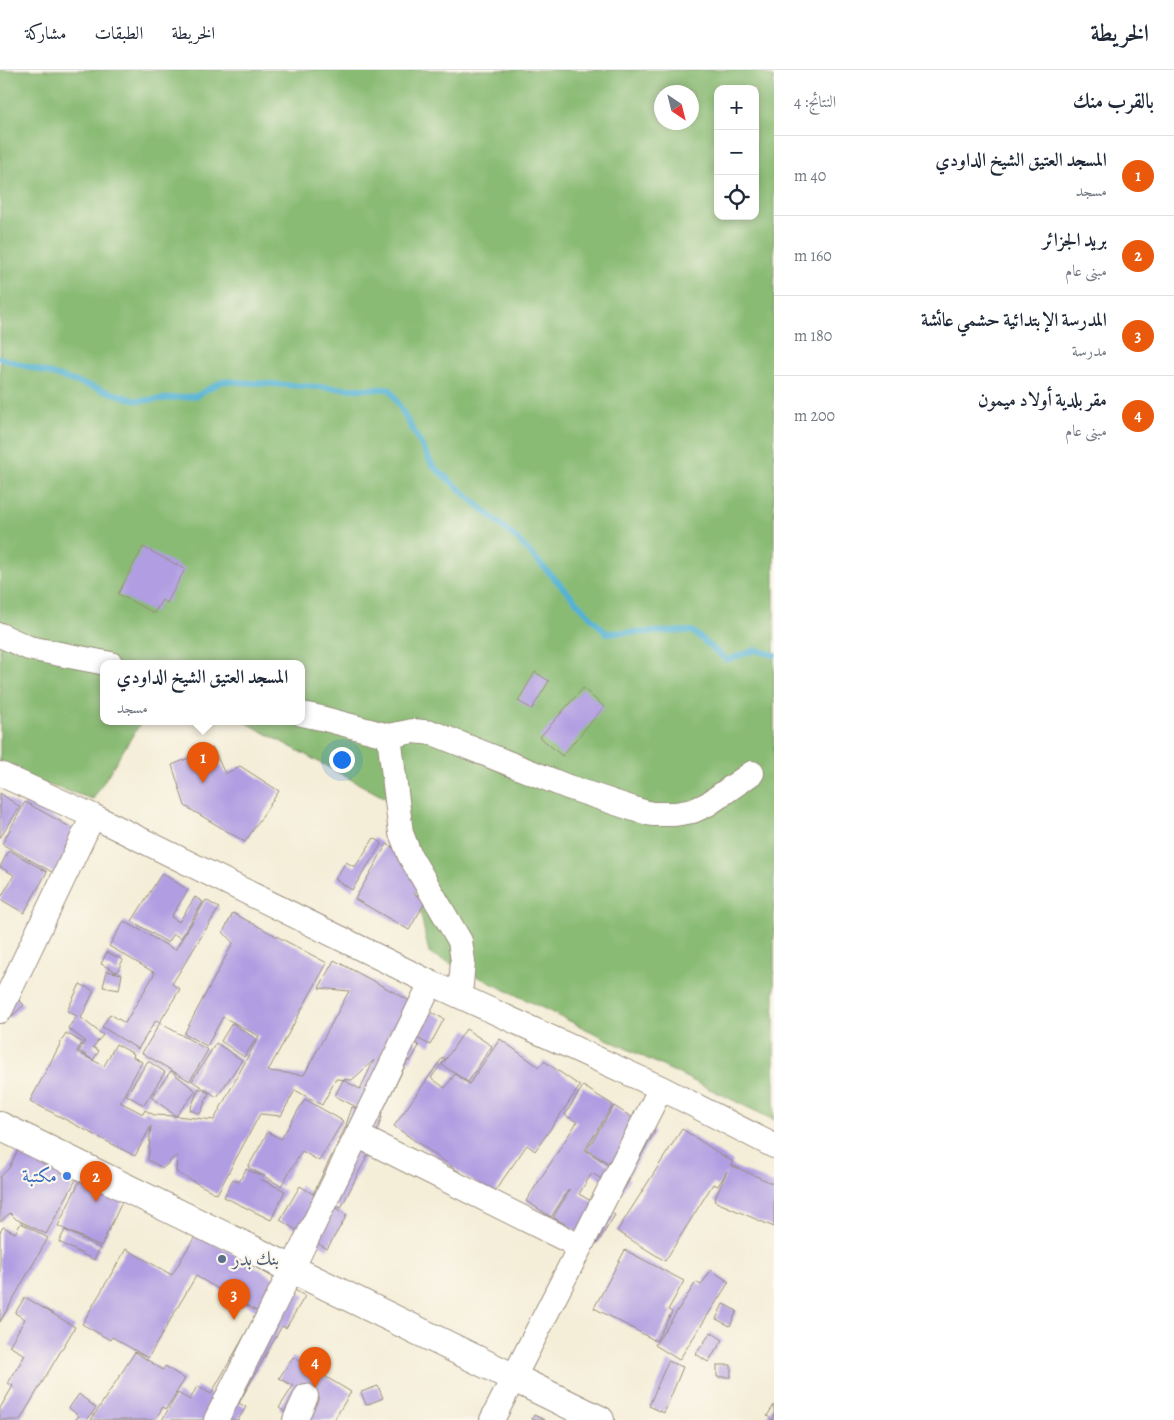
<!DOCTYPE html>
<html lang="ar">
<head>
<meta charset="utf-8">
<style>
	:root { --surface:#fff; --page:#f6f6f7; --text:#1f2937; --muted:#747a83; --line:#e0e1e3; --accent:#ea580c }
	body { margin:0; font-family:Alegreya,Amiri,serif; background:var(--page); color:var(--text); direction:rtl }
	.controls { position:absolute; right:15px; top:15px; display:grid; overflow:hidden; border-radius:10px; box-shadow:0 2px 8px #0003 }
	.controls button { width:45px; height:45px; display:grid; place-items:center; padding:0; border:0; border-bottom:1px solid var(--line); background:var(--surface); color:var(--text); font:25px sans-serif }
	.compass { position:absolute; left:654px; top:15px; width:45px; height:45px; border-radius:50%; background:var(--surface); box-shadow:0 2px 8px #0003; rotate:145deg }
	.you { position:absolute; left:341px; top:689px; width:18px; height:18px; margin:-12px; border:4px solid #fff; border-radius:50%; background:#1a73e8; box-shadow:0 0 0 8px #1a73e833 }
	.badge { display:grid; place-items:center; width:32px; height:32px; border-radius:50%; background:var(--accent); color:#fff; font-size:16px; font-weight:700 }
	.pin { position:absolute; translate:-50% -41px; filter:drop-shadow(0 1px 2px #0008) }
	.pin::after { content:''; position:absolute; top:26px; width:18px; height:15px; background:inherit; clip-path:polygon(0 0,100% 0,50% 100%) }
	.popup { position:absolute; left:100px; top:590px; width:205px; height:65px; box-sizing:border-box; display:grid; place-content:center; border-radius:10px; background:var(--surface); filter:drop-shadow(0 1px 4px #0005); font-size:16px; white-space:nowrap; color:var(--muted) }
	.popup b { font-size:19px; color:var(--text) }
	.popup::after { content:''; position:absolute; left:50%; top:100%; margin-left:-10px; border:10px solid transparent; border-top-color:var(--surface) }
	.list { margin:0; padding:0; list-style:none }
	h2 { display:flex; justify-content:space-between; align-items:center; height:65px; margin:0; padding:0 20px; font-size:21px }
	h2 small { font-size:16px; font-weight:400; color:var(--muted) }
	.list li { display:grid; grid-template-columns:32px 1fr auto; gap:15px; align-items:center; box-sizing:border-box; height:80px; padding:0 20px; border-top:1px solid var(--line) }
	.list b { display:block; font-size:19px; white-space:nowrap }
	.list p { margin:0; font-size:16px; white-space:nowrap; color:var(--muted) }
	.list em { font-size:16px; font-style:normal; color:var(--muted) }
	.icon { flex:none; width:28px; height:28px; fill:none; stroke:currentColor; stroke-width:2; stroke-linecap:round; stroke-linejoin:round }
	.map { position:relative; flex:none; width:774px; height:1350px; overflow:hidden; direction:ltr }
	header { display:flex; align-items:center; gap:30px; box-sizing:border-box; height:70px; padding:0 25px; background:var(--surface); border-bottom:1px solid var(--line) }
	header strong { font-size:24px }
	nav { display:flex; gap:28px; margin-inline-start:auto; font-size:18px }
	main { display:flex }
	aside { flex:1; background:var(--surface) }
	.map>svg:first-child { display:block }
</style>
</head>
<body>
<header>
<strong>الخريطة</strong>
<nav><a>الخريطة</a><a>الطبقات</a><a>مشاركة</a></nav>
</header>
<main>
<aside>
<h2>بالقرب منك<small>النتائج: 4</small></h2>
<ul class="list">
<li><span class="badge">1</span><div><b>المسجد العتيق الشيخ الداودي</b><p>مسجد</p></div><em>40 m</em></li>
<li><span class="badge">2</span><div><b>بريد الجزائر</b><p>مبنى عام</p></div><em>160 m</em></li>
<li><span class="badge">3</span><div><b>المدرسة الإبتدائية حشمي عائشة</b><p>مدرسة</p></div><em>180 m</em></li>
<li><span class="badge">4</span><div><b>مقر بلدية أولاد ميمون</b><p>مبنى عام</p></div><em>200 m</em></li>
</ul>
</aside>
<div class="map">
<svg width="774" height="1350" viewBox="0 0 774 1350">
	<rect width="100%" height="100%" fill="#fbf7ec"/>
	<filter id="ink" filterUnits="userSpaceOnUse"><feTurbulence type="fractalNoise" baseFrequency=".02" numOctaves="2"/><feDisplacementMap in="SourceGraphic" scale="10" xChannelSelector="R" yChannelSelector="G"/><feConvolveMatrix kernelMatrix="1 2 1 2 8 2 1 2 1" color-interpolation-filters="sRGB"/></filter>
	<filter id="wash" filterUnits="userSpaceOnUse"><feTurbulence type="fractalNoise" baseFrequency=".0096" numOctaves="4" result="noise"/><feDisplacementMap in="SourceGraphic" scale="20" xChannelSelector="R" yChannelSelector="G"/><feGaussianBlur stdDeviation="1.12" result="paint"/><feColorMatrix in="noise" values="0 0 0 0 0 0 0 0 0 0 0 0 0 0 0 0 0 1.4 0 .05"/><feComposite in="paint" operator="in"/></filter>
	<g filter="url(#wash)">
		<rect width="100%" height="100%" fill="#f4edd7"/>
		<!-- forest -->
		<path fill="#8abb74" stroke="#627249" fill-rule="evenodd" d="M0,0H758L774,8V1050L429,883L398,735L245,652H302V594H104V652H141L93,729L0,700ZM718,19H755V146H718ZM662,22H692V52H662Z"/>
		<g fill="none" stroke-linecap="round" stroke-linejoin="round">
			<!-- stream -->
			<path stroke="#55b2d3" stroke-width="6" d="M0,288L138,331L196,326L223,311L350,319H390L433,396L517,469L606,563L692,561L727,590L755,580L774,585"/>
		</g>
		<g id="blocks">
			<!-- building -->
			<path fill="#b09de2" d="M143,477L185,499L167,533L162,530L154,543L118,524Z
				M535,602L549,611L532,639L518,631Z
				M583,618L604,637L562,686L540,667Z
				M213,678L225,704L240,696L279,721L245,772L185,736L172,695Z
				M0,723L20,737L0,768Z
				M25,732L83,764L59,806L2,774Z
				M374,768L382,773L352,820L335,809L346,792L355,797Z
				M387,774L428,800L414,824L426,831L409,860L355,829Z
				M9,780L47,802L24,843L0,829L14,805L0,797Z
				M162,803L188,820L171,847L179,852L195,827L203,832L181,868L174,864L168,873L132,851Z
				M206,830L219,838L172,914L180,919L160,952L156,950L138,979L102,957L110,944L125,953L155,903L109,876L124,851L175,880Z
				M233,843L327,893L268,1001L304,1005L349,921L319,918L334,890L444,949L430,975L407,963L419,976L410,992L408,990L380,1046L382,1047L375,1066L346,1055L352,1037L364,1041L335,1026L343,1010L360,1019L374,990L352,1010L336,1009L322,1035L295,1020L281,1046L260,1044L217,1124L176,1102L177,1085L163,1098L148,1090L151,1056L135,1086L30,1031L66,963L82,972L77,982L104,996L116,974L134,984L133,987L142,992L120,1032L143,1044L145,1040L154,1045L176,1046L151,1027L171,1001L196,1021L176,1046L214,1050L259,966L223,947L207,976L184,964L233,873L223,862Z
				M107,882L123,890L117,902L101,894Z
				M107,901L122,904L119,920L103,917Z
				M80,914L94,921L81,948L103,965L93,977L99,981L93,990L79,981L85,971L68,958L77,946L67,941Z
				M16,927L24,935L10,948L3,941Z
				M160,953L208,980L190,1011L142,983Z
				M232,953L256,969L244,987L221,971Z
				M466,959L492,976L468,1012L442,995Z
				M500,969L539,997L544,991L580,1016L535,1081L527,1075L492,1125L394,1056L443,987L445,989L431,1008L445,1018L455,1004L469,1014Z
				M216,973L242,990L217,1027L192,1011Z
				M148,991L165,1002L144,1035L126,1025Z
				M583,1016L613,1035L585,1080L630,1109L622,1122L592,1103L579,1124L615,1145L597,1174L553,1147L570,1120L569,1119L551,1147L526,1131L577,1052L565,1045Z
				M199,1018L209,1023L200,1044L190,1040Z
				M305,1029L343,1051L319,1091L302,1081L281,1116L248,1097L268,1062L281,1069Z
				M614,1036L655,1062L629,1106L587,1080Z
				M346,1056L375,1070L341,1138L313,1124Z
				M682,1059L733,1092L731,1095L774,1114V1157L714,1131L727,1101L718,1116L713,1114L665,1191L617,1161Z
				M19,1078L77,1108L46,1164L16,1149L10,1143L0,1152V1107L9,1098Z
				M246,1099L261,1106L260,1109L285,1121L271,1150L224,1127L233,1109L239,1112Z
				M81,1108L124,1128L101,1176L58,1156Z
				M300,1116L347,1145L327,1179L280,1150Z
				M21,1153L48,1168L0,1252V1162L3,1157L15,1163Z
				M65,1160L100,1178L94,1190L59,1172Z
				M197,1163L305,1226L286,1258L282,1256L239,1333L246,1337L238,1350H162L178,1323L190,1330L197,1316L211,1324L258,1242L196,1206L148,1288L112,1267L110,1270L82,1254L126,1179L172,1205Z
				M625,1180L684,1211L668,1240L672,1242L656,1271L594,1238Z
				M711,1200L729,1212L679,1290L655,1275L696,1212L701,1215Z
				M25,1227L75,1257L20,1350H0V1338L13,1316L8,1313L25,1285L9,1276L25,1249L15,1243Z
				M723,1234L737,1241L730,1256L716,1249Z
				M711,1262L723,1270L708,1292L696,1284Z
				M135,1282L163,1300L165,1296L185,1309L166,1339L163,1337L155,1350H91Z
				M293,1287L351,1322L334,1350H298L279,1338L293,1316L279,1308Z
				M668,1291L683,1297L664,1343L649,1336Z
				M717,1295H731V1307H717Z
				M378,1316L383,1328L366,1335L361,1322Z
				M79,1324L96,1338L87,1350H75L79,1346L69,1338Z
				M774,1335V1350H773L767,1346Z
				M534,1345L545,1350H532Z"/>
		</g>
	</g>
	<g filter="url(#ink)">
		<use href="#blocks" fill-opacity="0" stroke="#988c7a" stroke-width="1"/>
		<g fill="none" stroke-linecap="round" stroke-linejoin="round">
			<defs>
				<path id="minor" d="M0,565L29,578L111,594
					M302,644L321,648L389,666L401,763L410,786L460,871L463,891L460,926
					M389,666L413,661L433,663L568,717L637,740L652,744H675L693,741L708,734L752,703
					M0,704L93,746
					M0,941L93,746L431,913
					M357,1065L579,1176
					M216,1350L292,1199L431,913L661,1018
					M295,1350L306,1326
					M492,1350L661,1018L774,1076"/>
				<path id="primary" d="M0,1056L600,1350"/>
			</defs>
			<!-- minor casing -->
			<use href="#minor" stroke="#988c7a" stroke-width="26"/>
			<!-- primary casing -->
			<use href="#primary" stroke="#988c7a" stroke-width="30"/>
			<!-- minor -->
			<use href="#minor" stroke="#fff" stroke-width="24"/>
			<!-- primary -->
			<use href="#primary" stroke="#fff" stroke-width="28"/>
		</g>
	</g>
	<!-- markers -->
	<circle fill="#3f7fe0" stroke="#fbf7ec" stroke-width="2" cx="67" cy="1106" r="5"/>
	<circle fill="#5c6f8a" stroke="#fbf7ec" stroke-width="2" cx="222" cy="1189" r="5"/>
	<g text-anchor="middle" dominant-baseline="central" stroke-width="4.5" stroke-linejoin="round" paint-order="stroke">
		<!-- shop labels -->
		<g font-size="19" fill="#366cbe" stroke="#fbf7ec" text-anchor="end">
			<text x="57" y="1106">مكتبة</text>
		</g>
		<!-- service labels -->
		<g font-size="19" fill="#4e5e75" stroke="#fbf7ec" text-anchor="start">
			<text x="232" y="1189">بنك بدر</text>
		</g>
	</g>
</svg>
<div class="controls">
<button>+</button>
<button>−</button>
<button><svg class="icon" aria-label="locate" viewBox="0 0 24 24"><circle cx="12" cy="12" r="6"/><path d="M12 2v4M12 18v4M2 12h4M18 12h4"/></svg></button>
</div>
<svg class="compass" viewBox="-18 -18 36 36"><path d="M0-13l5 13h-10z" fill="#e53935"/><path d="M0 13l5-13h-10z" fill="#747a83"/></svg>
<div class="you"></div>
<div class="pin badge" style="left:203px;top:713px">1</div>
<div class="popup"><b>المسجد العتيق الشيخ الداودي</b>مسجد</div>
<div class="pin badge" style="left:96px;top:1132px">2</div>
<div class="pin badge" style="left:234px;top:1250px">3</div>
<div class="pin badge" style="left:315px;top:1318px">4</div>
</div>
</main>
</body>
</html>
